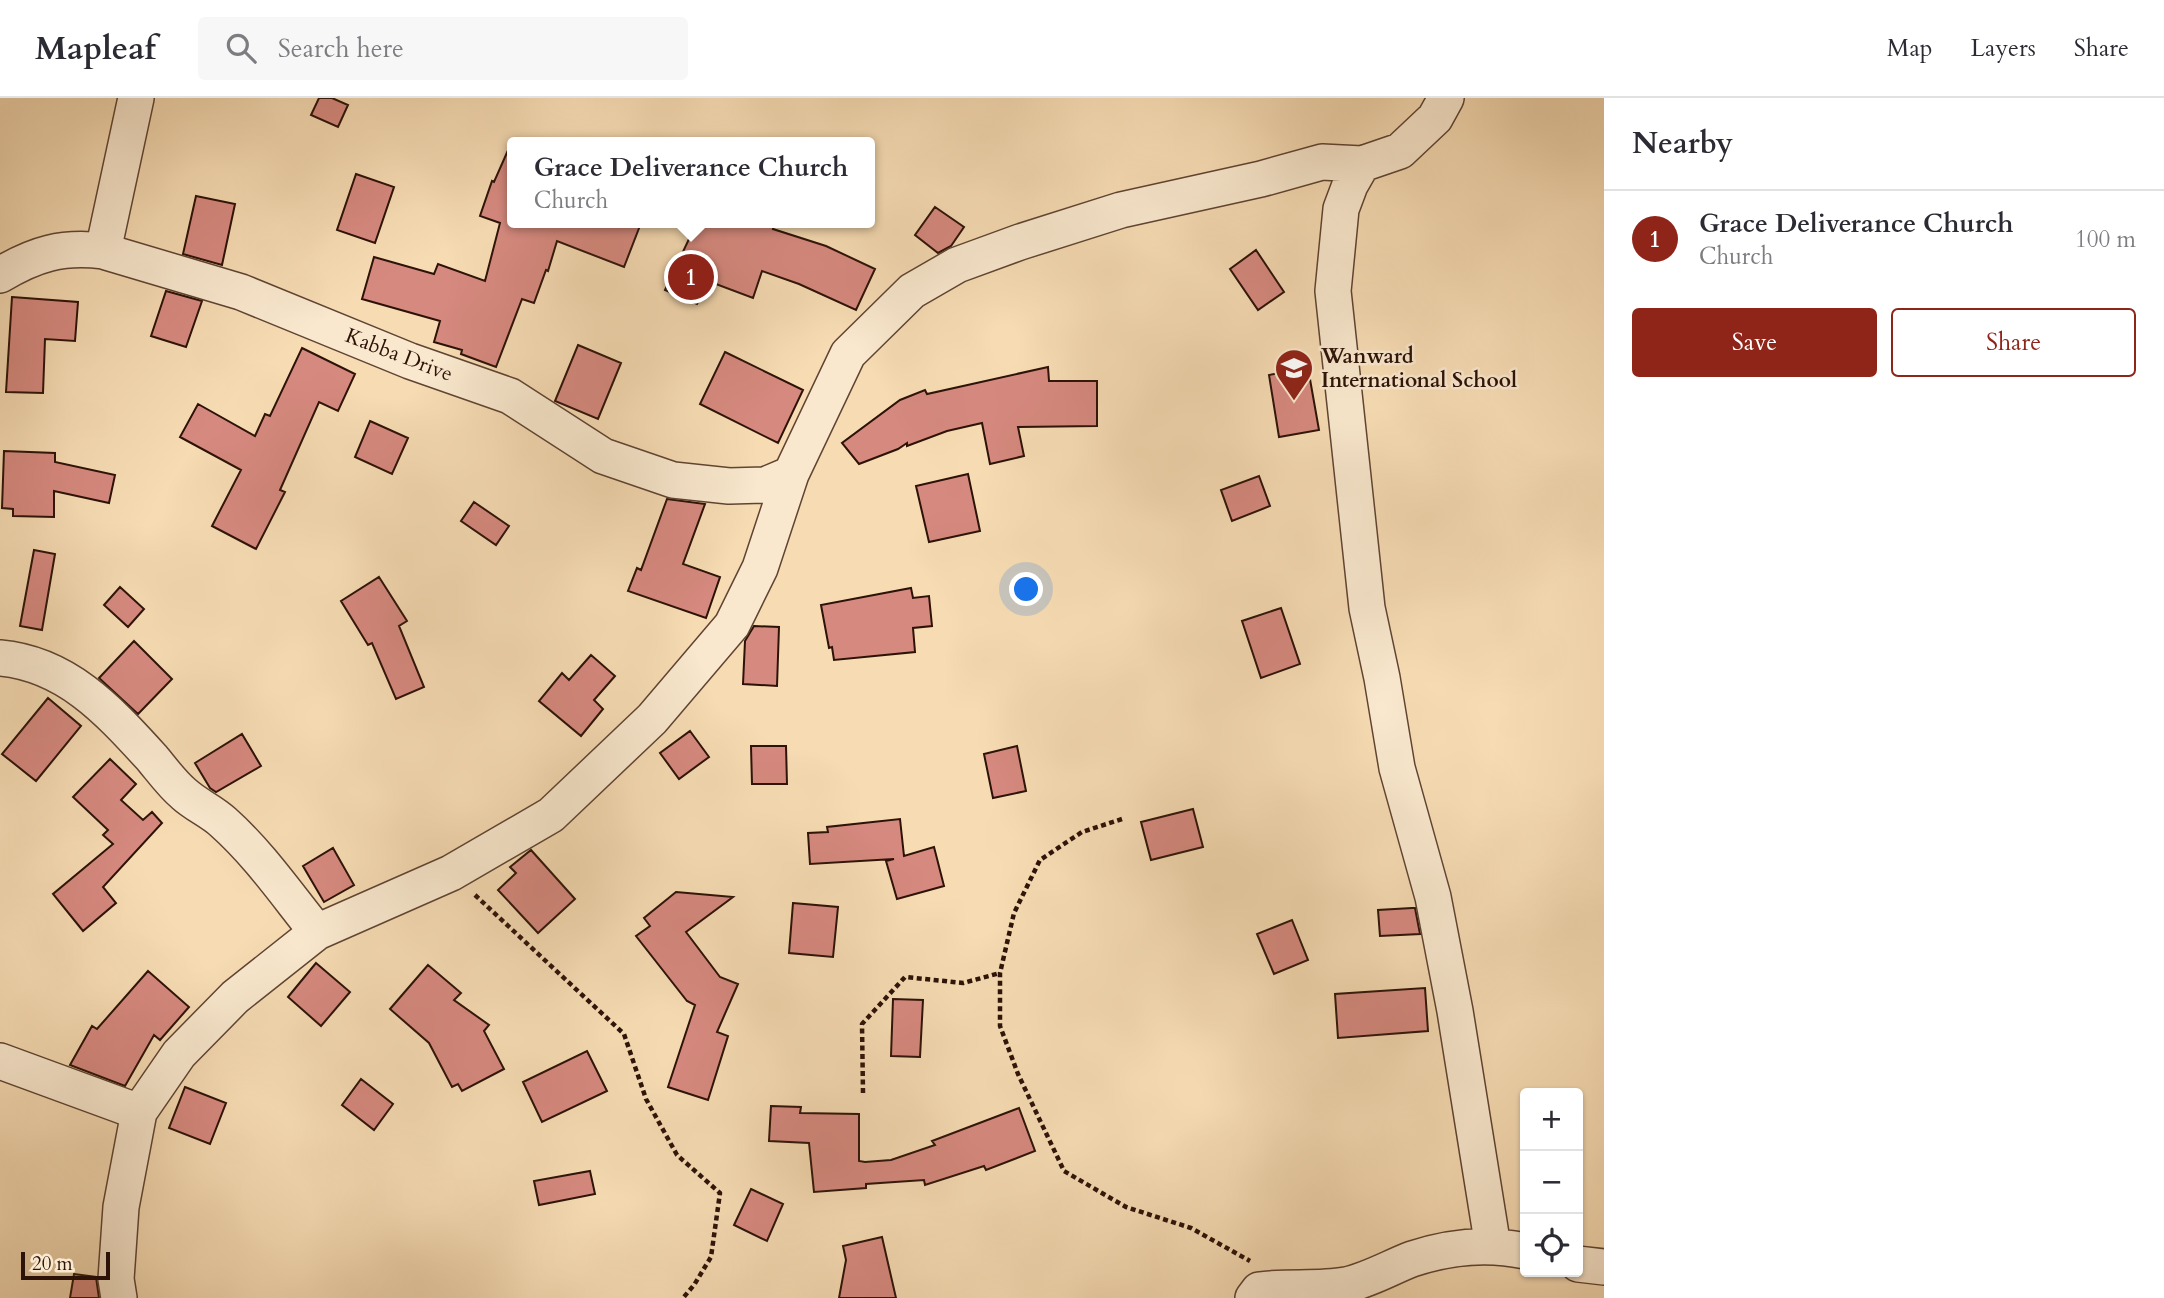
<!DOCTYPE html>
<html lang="en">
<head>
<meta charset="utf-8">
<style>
	:root { --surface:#fff; --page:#f7f7f7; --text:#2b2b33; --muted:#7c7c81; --line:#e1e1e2; --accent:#8f2418 }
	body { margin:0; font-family:Cardo,serif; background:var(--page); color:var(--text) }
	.controls { position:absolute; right:21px; bottom:21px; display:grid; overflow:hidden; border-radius:7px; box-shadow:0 2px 5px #0004 }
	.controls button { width:63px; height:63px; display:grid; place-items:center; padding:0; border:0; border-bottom:2px solid var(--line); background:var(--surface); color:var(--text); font:35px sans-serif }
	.scale { position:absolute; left:21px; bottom:18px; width:89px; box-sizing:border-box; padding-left:7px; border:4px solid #2d1208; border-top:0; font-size:19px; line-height:24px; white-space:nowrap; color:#2d1208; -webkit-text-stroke:5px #f9e8ce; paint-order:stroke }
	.you { position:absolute; left:1027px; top:492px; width:24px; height:24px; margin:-18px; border:5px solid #fff; border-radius:50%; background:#1a73e8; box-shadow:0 0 0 10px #1a73e833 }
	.badge { display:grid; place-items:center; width:46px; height:46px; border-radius:50%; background:var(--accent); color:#fff; font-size:23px; font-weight:700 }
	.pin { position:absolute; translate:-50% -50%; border:4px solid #fff; box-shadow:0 2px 7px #0006 }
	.popup { position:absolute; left:507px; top:39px; width:368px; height:91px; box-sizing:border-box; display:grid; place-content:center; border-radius:7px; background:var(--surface); filter:drop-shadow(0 2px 5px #0005); font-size:23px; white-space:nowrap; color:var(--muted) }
	.popup b { font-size:26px; color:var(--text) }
	.popup::after { content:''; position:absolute; left:50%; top:100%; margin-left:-14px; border:14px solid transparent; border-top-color:var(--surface) }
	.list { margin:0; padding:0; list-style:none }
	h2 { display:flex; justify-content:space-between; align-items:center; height:91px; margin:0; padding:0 28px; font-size:30px }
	h2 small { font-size:23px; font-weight:400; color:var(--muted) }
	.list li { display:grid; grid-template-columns:46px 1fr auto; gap:21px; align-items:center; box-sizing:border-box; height:98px; padding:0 28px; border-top:2px solid var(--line) }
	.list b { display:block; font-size:26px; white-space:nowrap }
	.list p { margin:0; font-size:23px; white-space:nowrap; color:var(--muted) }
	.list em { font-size:23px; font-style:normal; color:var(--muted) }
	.actions { display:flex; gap:14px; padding:21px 28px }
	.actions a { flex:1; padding:16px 0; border:2px solid var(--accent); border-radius:7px; text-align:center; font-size:24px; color:var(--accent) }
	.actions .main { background:var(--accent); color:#fff }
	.icon { flex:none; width:38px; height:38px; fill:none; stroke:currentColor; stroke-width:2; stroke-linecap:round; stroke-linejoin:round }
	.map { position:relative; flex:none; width:1604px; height:1200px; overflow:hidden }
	header { display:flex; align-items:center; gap:42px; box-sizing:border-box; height:98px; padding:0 35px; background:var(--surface); border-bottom:2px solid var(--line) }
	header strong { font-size:33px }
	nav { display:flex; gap:38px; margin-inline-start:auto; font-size:24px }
	.search { width:490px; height:63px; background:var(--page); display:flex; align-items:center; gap:18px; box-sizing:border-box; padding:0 24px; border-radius:7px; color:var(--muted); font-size:26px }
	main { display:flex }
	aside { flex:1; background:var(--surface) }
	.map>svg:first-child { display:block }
</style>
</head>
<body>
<header>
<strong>Mapleaf</strong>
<div class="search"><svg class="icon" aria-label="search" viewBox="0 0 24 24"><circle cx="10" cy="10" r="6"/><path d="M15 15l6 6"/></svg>Search here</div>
<nav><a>Map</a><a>Layers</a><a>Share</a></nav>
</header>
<main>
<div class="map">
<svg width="1604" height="1200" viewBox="0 0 1604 1200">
	<rect width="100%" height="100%" fill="#f6dbb3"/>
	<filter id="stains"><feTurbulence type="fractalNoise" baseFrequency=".00286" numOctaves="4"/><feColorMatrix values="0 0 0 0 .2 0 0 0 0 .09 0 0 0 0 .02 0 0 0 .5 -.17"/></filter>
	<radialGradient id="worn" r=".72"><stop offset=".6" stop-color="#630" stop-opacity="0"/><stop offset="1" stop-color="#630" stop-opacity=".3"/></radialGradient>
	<!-- building -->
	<path fill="#d6897f" stroke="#2d1208" stroke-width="2" d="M319,0H332L348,7L338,29L311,17Z
		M513,41V125H641L624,169L557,143L548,173L546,172L534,205L522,201L496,269L461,256L462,252L434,244L440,223L362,201L374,159L434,176L438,166L485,183L500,125L480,118L492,83L494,84Z
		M356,76L394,89L375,145L337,132Z
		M196,98L235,106L222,167L183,156Z
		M935,109L964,129L951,148L938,155L915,137Z
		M693,125H775L773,131L826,148L875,171L856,212L799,186L762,173L753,200L708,183L697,206L665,192L689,141Z
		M1256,152L1284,194L1258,212L1230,171Z
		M166,193L202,203L186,249L151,238Z
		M12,199L78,204L75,243L45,241L43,295L6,294Z
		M578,247L621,265L598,321L555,303Z
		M302,250L355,276L338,313L319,304L280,392L285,394L256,451L212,428L241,372L180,339L198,306L255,338L265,316L270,318Z
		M725,254L803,292L778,345L700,306Z
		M1048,269L1049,283H1097V328L1018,329L1024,358L990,366L982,325L947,333L907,348V345L898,351L859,366L842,345L900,302L925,292L927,296Z
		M1308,270L1319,332L1279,339L1269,277Z
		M370,323L408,340L392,376L355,359Z
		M4,353L55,355V364L115,377L109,405L54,393V419L13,418V411L2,410Z
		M968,376L980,433L929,444L916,388Z
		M1259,378L1270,408L1232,423L1221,392Z
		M667,401L705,406L683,466L720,479L706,520L628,493L637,470L641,472Z
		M474,404L509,428L496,447L461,423Z
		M34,452L55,456L42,532L20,528Z
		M379,479L407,523L399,528L424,589L396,601L372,545L368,547L341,503Z
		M120,489L144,511L128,529L104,507Z
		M911,490L913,500L929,498L932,528L913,530L915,554L834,562L832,549L829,550L821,507Z
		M1281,510L1300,566L1261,580L1242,523Z
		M754,528L779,529L777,588L743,586L745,543Z
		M134,543L172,581L138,616L99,580Z
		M591,557L615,578L594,602L603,611L581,638L539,603L562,575L569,582Z
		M48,600L81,628L36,683L2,656Z
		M690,633L709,659L679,681L660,655Z
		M242,636L261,668L216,694L210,690L195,665Z
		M751,648H786L787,686H752Z
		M1017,648L1026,693L993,700L984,656Z
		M110,661L136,686L121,702L143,722L152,714L162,725L103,789L116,805L83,833L53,796L113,746L103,737L108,732L73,699Z
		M1193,711L1203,749L1151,762L1141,724Z
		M900,721L904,758L934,749L944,788L897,801L886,763L894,761L810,766L808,735L828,734L827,729Z
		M333,750L354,787L324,804L303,768Z
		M531,752L575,801L538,835L498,792L516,775L510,769Z
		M676,794L733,799L686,834L720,879L738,886L717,934L728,938L708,1002L668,989L695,907L687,903L636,838L650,828L644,820Z
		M793,805L838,809L833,859L789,855Z
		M1412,810H1415L1420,836L1380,838L1378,812Z
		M1292,822L1308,862L1274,876L1257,836Z
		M316,865L350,894L321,928L288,899Z
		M428,867L461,895L454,902L489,927L484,933L504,971L462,993L458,986L452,989L429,945L390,911Z
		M148,873L189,909L160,942L154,937L125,988L70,967L92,928L97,931Z
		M1425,890L1428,933L1338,940L1335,896Z
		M893,901L923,902L920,959L891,958Z
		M587,953L607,993L542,1024L523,984Z
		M361,981L393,1006L374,1032L342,1007Z
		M185,989L226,1005L210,1046L169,1030Z
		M771,1008L801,1009L800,1015L859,1016V1063L865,1064L891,1062L935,1047L932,1043L1019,1010L1035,1053L986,1072L984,1068L925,1087L924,1082L866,1086V1090L814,1094L809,1045L769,1043Z
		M590,1073L595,1096L539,1107L534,1083Z
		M751,1091L783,1106L767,1143L734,1127Z
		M882,1139L896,1200H839L846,1162L843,1148Z
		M74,1176L96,1179L99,1200H70Z"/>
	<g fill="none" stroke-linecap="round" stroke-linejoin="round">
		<defs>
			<path id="street" d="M1362,66L1350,87L1341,111L1333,193L1367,510L1382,580L1397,670L1433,799L1455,913L1493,1149
				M103,153L136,0
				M0,177C35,156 62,148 103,153L241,194L410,263L510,298L603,358L673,382L729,388L765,387L791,376
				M0,560C67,566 109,613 152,660C162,672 172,686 184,696C196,707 211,713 223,724C259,756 287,797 317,834
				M0,963L139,1014
				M1578,1166L1604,1169
				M119,1200L116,1181L121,1109L139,1014L179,956L235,899L317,834L451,775L551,717L652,621L732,527L760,470L791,376L848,256L912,193L957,167L1020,144L1121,112L1261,81L1322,64L1362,66L1400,53L1435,20L1446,0
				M1253,1200L1259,1192C1288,1188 1318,1192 1346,1187C1369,1182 1391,1169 1412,1161C1448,1149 1488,1145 1525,1153"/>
		</defs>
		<!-- street casing -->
		<use href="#street" stroke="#5f4433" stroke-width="38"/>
		<!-- path -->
		<path stroke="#2d1208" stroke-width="4.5" stroke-dasharray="5 3.5" stroke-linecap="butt" d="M1122,721L1082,734L1040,762L1014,815L1000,875V928L1018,976L1064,1073L1126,1109L1191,1130L1250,1163
			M475,797L624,936L646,1001L677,1057L720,1095L711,1159L694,1187L683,1200
			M863,995L862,926L905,879L963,885L1000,875"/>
		<!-- street -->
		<use href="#street" stroke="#f9e8ce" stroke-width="35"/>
	</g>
	<!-- icons -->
	<defs>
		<symbol id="school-pin" viewBox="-11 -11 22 30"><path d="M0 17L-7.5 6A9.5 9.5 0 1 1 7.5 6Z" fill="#8f2418" stroke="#f9e8ce"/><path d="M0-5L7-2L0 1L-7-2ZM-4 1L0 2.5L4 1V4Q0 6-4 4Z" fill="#fff"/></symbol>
	</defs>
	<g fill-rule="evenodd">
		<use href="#school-pin" x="1272" y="248" width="44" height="60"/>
	</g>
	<g text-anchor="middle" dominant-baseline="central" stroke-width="5" stroke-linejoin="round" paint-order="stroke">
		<!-- street labels -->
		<g font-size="21" fill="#2d1208" stroke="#f9e8ce">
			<text transform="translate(399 257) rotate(21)">Kabba Drive</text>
		</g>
		<!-- poi labels -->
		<g font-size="21" font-weight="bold" fill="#2d1208" stroke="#f9e8ce" text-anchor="start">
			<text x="1321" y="258">Wanward<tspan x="1321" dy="24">International School</tspan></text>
		</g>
	</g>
	<rect width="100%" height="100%" filter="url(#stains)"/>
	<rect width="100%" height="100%" fill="url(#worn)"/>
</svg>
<div class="controls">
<button>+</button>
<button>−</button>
<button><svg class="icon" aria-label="locate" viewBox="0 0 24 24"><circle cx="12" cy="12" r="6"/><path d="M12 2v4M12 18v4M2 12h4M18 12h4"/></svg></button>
</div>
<div class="scale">20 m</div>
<div class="you"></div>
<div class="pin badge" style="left:691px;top:179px">1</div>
<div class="popup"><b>Grace Deliverance Church</b>Church</div>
</div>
<aside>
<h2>Nearby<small></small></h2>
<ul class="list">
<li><span class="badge">1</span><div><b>Grace Deliverance Church</b><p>Church</p></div><em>100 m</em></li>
</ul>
<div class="actions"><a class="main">Save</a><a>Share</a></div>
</aside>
</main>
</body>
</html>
